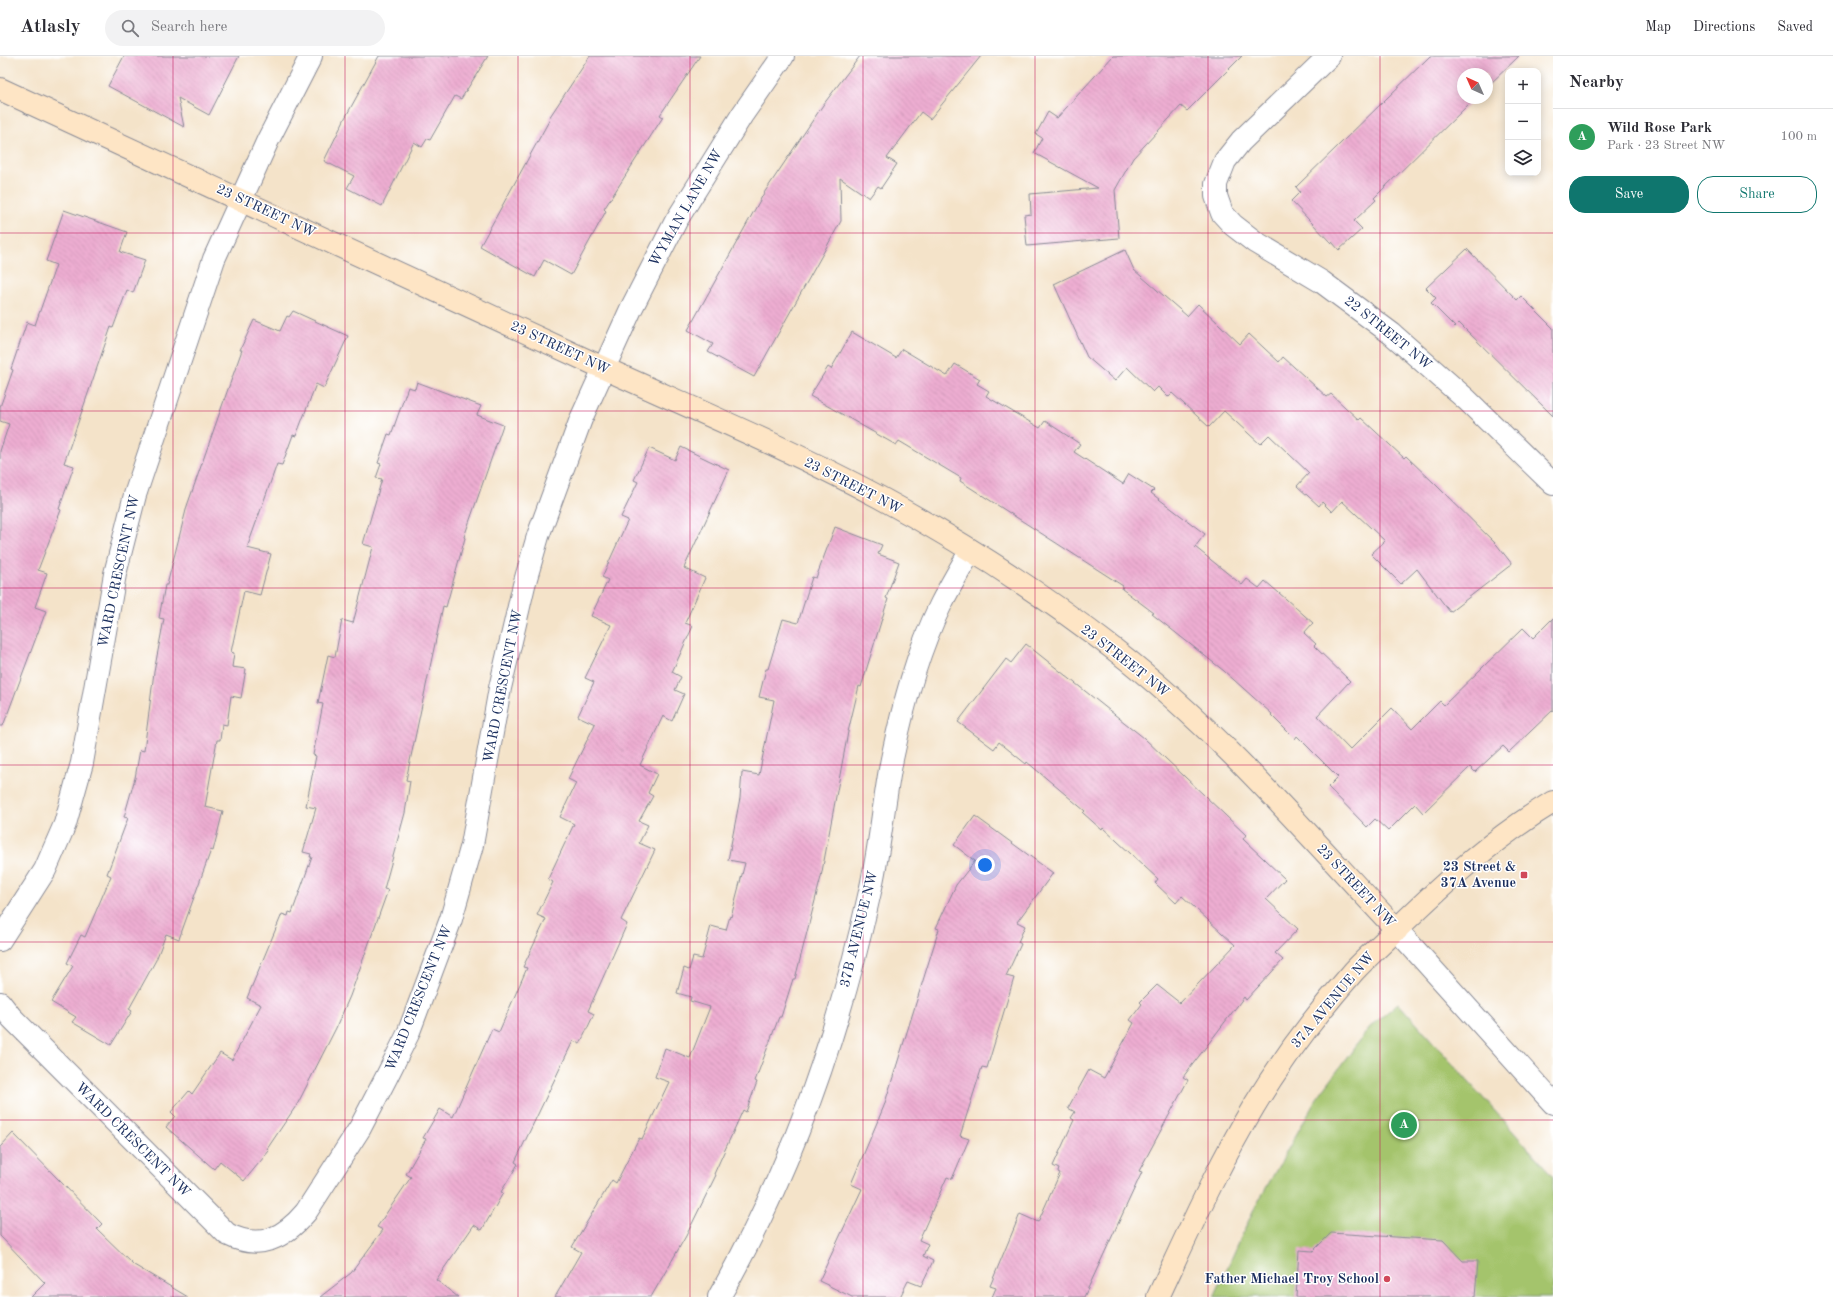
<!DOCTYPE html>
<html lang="en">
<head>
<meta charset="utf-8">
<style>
	:root { --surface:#fff; --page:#f2f2f3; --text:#2b2b33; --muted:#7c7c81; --line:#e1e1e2; --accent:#0f766e }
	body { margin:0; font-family:"Old Standard TT",serif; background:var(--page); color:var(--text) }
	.controls { position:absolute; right:12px; top:12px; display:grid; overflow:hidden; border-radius:8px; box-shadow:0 2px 10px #0003 }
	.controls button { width:36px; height:36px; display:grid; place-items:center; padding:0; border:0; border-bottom:1px solid var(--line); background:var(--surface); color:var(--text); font:20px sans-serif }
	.compass { position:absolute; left:1457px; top:12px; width:36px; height:36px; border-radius:50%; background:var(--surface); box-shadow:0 2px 10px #0003; rotate:315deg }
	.you { position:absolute; left:985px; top:809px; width:14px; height:14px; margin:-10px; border:3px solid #fff; border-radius:50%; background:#1a73e8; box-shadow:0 0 0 6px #1a73e833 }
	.badge { display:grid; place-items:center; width:26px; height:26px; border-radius:50%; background:var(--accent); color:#fff; font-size:13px; font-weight:700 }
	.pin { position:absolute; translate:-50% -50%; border:2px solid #fff; box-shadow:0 1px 4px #0006 }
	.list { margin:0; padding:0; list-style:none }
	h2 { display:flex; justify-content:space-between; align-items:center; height:52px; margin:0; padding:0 16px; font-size:17px }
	h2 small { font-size:13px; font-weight:400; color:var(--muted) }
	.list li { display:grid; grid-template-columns:26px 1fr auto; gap:12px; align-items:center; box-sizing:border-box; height:56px; padding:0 16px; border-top:1px solid var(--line) }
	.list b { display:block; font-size:15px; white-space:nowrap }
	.list p { margin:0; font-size:13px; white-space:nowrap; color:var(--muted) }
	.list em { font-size:13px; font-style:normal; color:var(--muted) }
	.actions { display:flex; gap:8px; padding:12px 16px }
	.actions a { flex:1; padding:9px 0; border:1px solid var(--accent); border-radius:16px; text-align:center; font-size:14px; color:var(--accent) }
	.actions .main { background:var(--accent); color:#fff }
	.icon { flex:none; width:22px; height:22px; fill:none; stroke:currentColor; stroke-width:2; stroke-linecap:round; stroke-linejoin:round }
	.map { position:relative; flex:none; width:1553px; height:1241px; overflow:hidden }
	header { display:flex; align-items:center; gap:24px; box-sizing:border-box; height:56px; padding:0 20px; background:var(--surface); border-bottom:1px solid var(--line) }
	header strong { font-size:19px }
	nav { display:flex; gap:22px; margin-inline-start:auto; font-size:14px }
	.search { width:280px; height:36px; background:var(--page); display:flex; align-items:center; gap:10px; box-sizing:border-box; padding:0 14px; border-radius:22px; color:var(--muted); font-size:15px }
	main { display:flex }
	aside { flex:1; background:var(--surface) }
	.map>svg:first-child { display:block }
</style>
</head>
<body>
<header>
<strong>Atlasly</strong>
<div class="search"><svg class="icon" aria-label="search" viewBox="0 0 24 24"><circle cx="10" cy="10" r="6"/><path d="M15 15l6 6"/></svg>Search here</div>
<nav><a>Map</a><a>Directions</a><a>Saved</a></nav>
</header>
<main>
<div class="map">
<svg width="1553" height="1241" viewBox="0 0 1553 1241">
	<defs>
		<pattern id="building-back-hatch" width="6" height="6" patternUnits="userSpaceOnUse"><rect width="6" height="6" fill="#edadd1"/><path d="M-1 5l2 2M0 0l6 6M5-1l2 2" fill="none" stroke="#cb95b6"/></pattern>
	</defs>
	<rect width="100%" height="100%" fill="#fff"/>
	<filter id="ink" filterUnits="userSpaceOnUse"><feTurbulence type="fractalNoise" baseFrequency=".025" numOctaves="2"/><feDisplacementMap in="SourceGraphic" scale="8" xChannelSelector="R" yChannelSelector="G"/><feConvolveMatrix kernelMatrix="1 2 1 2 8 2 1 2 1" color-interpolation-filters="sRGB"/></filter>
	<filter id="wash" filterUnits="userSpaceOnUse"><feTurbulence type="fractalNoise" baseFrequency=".012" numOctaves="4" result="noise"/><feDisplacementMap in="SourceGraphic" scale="16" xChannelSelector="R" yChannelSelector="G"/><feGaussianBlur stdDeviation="0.9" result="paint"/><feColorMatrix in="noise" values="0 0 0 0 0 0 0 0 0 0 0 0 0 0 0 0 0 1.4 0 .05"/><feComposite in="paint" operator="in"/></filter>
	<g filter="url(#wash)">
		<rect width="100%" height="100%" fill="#f4e3c9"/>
		<!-- green -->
		<path fill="#a4c46c" stroke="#607a65" d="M1398,947L1553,1120V1241H1214L1253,1155L1317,1042L1370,971Z"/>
		<g id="blocks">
			<!-- building -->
			<path fill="url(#building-back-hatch)" d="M124,0H239L209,59L178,42L184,71L108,30Z
				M379,0H488L461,43L455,40L430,84L427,83L422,91L414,86L382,150L347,132L354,120L324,105L345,62Z
				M590,0H700L660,59L663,61L604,153L606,155L571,219L544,204L535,221L480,190L550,63L549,62Z
				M860,0H981L930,63L921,56L887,102L897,108L881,132L878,130L869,142L840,122L841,165L754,321L708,296L713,288L688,274L764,137L823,49Z
				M1113,0H1242L1187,55L1181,50L1133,102L1115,134L1119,182L1027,190L1024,159L1031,158L1030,138L1098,132L1034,97L1042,82L1036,78L1048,56L1057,62Z
				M1430,0H1519L1487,31V18H1463V42H1475L1374,142L1376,144L1354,165L1362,173L1339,194L1332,186L1331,187L1291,145L1300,136L1296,131Z
				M64,154L127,176L120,196L145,204L133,237L127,234L113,272L111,271L64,407L74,410L59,453L61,454L38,514L47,517L35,551L46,555L3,670H0V395L9,368L0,365V351L13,314L11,313L27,266L35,269L56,209L46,205Z
				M1467,193L1517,244L1521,240L1553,272V360L1459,267L1455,271L1431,247L1436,242L1426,232Z
				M1125,194L1134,214L1187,260L1198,248L1240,288L1249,278L1279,306L1283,301L1327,341L1331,338L1359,364L1361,362L1404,402L1406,400L1436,429L1497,489L1512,508L1450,556L1417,513L1401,528L1371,498L1385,485L1342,445L1332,456L1322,446L1319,450L1297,430L1309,417L1269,379L1260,388L1224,355L1209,371L1172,337L1168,341L1158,331L1153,336L1127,311L1115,325L1087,301L1054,228Z
				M293,255L348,280L324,332L316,328L296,380L293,379L282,409L277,408L247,492L271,498L260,539L244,535L231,596L234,597L232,611L246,613L241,642L231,640L227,669L222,668L220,684H217L205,751L223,755L213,795L211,794L179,883L166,878L156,904L129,953L132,955L111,989L72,966L76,961L51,946L73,910L67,907L81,879L85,881L111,820L107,818L128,762L124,761L135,722L140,694L144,695L154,616L164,563L159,562L165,529H167L187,450L227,336L242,294H240L254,264L280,275L287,260L289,261Z
				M852,276L896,302L902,293L947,320L955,308L980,323L977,328L989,335L986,340L1040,372L1045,365L1080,388L1074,396L1123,428L1129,418L1154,434L1151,437L1205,478L1195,491L1242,529L1247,523L1259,532L1265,525L1286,543L1313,567L1304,577L1316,588L1314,590L1350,625L1317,660L1350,694L1392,652L1412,673L1440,645L1444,649L1523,572L1533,582L1553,562V654L1509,696L1503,690L1475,716L1470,711L1423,757L1415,748L1388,775L1375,763L1367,771L1328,731L1338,721L1297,680L1295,683L1271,659L1272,658L1224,615L1152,558L1154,557L1122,533L1123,530L960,425L961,422L899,385L896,389L810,340L828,311L831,313Z
				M417,326L481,350L477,359L503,369L464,481L465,482L446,551L443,550L406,724L410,725L405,757L384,833L388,834L350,940L336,972L298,1047L267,1093L269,1095L244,1125L220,1105L214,1113L166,1071L175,1060L171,1056L189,1035L192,1038L220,997L232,1004L261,949L247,942L282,858L288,860L289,856L292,857L312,801H310L311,798L303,796L316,752L306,750L316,700L313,699L323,648L318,647L328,599L335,601L342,564L353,567L373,491L363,488L382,423L376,422L381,408L378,407L388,378L391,379L408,331L415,333Z
				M681,391L729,414L684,512L705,522L685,567L693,570L672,616L681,621L675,634L684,638L672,665L663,660L640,709L657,718L648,737L653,740L639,765L648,769L639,787L655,794L621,864L627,868L588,955L594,958L580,988L573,985L515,1106L518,1108L501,1136L503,1137L482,1174L474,1169L436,1224L458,1241H320L351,1217L383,1174L377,1171L411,1121L406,1118L426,1083L423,1082L440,1053L453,1061L492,973L499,976L527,912L523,911L546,863L537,859L553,826L548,823L574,768L560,761L576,727L568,723L595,668L578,660L594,626L585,622L611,569L591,560L608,524L602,521L628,464L621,461L638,426L634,424L649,392L675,404Z
				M835,471L882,489L878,498L899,506L886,542L888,543L861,631L859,630L848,676L821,821L795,923H793L781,961H779L755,1025L757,1026L746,1056L743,1054L714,1118L716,1119L686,1180L651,1241H555L581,1196L572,1191L612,1124L616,1127L639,1082L642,1083L669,1026L655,1021L665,992L690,1002L710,951L690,945L691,941L677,937L684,912L689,914L693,901L702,903L711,870L726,874L730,860L731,861L745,807L728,804L740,742L742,716L759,719L774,644L759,641L766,613H768L783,563L798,567L812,521L816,522Z
				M1026,588L1144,682L1246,779L1243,783L1285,823L1266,843L1298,873L1275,897L1283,904L1246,944L1244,941L1183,1021L1188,1024L1139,1115L1142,1116L1084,1241H992L996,1232L990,1230L1020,1158L1038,1166L1060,1117L1058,1116L1059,1113L1053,1110L1074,1064L1071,1062L1075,1056L1068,1052L1089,1014L1104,1022L1134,967L1130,964L1142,948L1140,946L1157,929L1180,947L1235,889L1182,840L1176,847L1155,827L1158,823L1103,772L1102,774L1083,757L1085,755L1027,706L1026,708L999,686L994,693L958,666L1006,603L1011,607Z
				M975,760L1053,817L1017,866L1025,870L1018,886L1021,888L1006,920L1014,922L987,1012L982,1011L960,1080L969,1083L952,1123L947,1121L919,1184L928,1188L923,1200L933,1205L921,1230L908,1225L900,1241H852L819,1225L862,1133L851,1128L884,1050L939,873L936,872L956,829L975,805L954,789Z
				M13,1077L102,1168L97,1173L134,1209L188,1241H31L45,1227L0,1180V1091Z
				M1331,1177L1443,1184L1463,1205H1478L1475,1241H1296L1299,1194L1313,1195Z"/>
		</g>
	</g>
	<g filter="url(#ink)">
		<use href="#blocks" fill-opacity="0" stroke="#888994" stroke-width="1"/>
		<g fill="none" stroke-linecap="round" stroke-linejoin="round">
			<defs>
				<path id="street" d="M1329,0L1241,85L1225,105L1216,128V140L1222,157L1233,169L1255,186L1322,226L1392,278L1467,344L1553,428
					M1397,874L1553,1047
					M0,884L45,814L65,768L82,707L115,518L135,439L214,203L268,84L311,0
					M0,947L11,961L227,1178C260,1195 284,1182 306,1156L360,1072L386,1022L408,978L451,863L472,789L500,632L524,529L538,480L581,363L631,253L676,165L742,59L783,0
					M719,1241C790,1117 838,979 869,840C880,795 883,748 892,703C903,650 917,596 941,548C950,530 960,513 970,496"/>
				<path id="secondary" d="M0,33C196,122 391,213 586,304C684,349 784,390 879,441C961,485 1041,537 1115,594C1220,675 1306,777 1397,874
					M1158,1241C1188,1177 1217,1111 1254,1050C1283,1002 1317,957 1354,915C1368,900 1383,887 1398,872C1446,825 1495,781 1553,746"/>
			</defs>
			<!-- street casing -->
			<use href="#street" stroke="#888994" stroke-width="24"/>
			<!-- secondary casing -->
			<use href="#secondary" stroke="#888994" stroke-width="24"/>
			<!-- street -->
			<use href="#street" stroke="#fff" stroke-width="22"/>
			<!-- secondary -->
			<use href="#secondary" stroke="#fee5c5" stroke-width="22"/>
		</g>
	</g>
	<!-- grid -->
	<path fill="none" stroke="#c2185b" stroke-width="1" stroke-opacity="0.55" d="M173,0V1241M345,0V1241M518,0V1241M690,0V1241M863,0V1241M1035,0V1241M1208,0V1241M1380,0V1241M0,177H1553M0,355H1553M0,532H1553M0,709H1553M0,886H1553M0,1064H1553"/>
	<!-- markers -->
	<g fill="#d1495b" stroke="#fff" stroke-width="1.5">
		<rect x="1520" y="815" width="8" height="8" rx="2"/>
		<circle cx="1387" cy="1223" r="4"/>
	</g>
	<g text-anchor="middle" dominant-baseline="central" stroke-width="3" stroke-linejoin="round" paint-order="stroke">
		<!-- street labels -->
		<g font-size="14" fill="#1b2f5e" stroke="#fff">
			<text transform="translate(686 152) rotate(-60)">WYMAN LANE NW</text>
			<text transform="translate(266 155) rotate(25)">23 STREET NW</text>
			<text transform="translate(1388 277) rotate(39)">22 STREET NW</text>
			<text transform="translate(560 292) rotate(25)">23 STREET NW</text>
			<text transform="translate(853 430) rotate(27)">23 STREET NW</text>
			<text transform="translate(119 515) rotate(-78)">WARD CRESCENT NW</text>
			<text transform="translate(1125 605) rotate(38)">23 STREET NW</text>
			<text transform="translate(503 630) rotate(-79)">WARD CRESCENT NW</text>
			<text transform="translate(1356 830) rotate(47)">23 STREET NW</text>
			<text transform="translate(859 873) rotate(-76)">37B AVENUE NW</text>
			<text transform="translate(419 942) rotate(-68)">WARD CRESCENT NW</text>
			<text transform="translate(1333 944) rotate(-50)">37A AVENUE NW</text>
			<text transform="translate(133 1084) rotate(45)">WARD CRESCENT NW</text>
		</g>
		<!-- poi labels -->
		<g font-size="14" font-weight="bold" fill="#1b2f5e" stroke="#fff" text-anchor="end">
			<text x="1516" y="811">23 Street &amp;<tspan x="1516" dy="16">37A Avenue</tspan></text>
			<text x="1379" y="1223">Father Michael Troy School</text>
		</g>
	</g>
</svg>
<div class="controls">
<button>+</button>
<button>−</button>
<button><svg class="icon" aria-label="layers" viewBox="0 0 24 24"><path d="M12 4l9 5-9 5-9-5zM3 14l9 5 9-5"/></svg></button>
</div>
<svg class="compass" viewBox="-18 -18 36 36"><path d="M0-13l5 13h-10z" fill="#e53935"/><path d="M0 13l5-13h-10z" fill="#7c7c81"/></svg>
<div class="you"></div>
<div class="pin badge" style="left:1404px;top:1069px;background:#2e9e5b">A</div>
</div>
<aside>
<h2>Nearby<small></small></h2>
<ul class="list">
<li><span class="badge" style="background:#2e9e5b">A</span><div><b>Wild Rose Park</b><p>Park · 23 Street NW</p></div><em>100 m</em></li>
</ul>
<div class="actions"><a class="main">Save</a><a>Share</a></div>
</aside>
</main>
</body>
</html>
